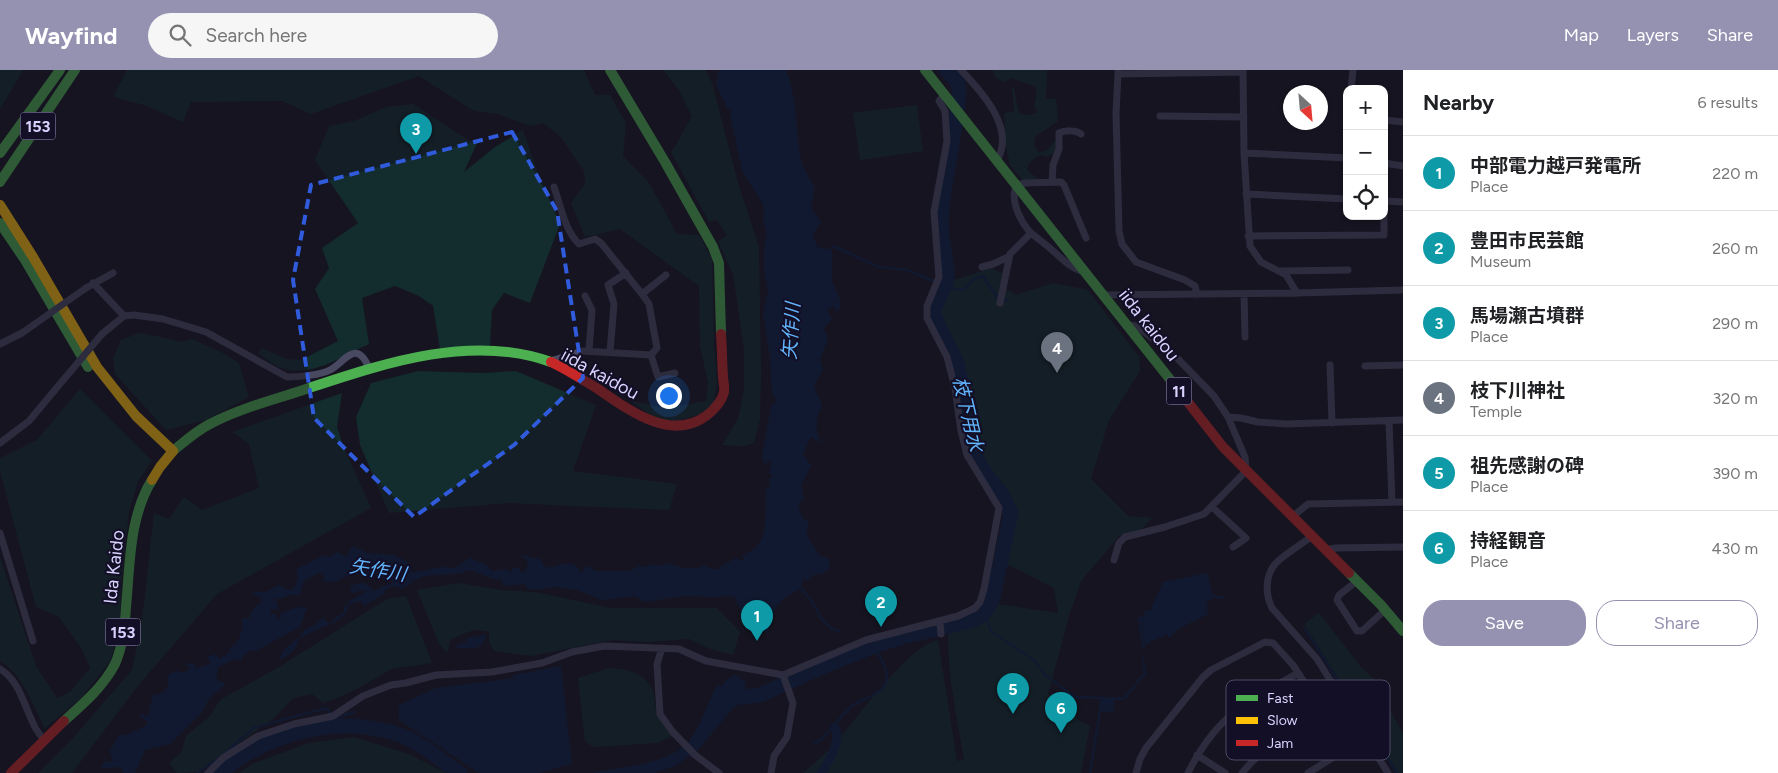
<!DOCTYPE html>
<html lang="en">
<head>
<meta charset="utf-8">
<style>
	:root { --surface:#fff; --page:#f6f6f6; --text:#202124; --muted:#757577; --line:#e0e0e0; --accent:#9591b1 }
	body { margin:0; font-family:Figtree,"Noto Sans JP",sans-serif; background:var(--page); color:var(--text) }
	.controls { position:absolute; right:15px; top:15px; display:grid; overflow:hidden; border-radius:10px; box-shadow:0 1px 4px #0004 }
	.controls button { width:45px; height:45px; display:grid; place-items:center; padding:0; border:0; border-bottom:1px solid var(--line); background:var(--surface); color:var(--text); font:25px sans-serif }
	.compass { position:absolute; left:1283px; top:15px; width:45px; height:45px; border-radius:50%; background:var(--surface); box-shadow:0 1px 4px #0004; rotate:154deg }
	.you { position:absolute; left:668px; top:325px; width:18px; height:18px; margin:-12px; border:4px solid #fff; border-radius:50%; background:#1a73e8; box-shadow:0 0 0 8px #1a73e833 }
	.badge { display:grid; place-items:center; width:32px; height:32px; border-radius:50%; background:var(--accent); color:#fff; font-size:16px; font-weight:700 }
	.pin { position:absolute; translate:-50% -41px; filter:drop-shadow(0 1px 2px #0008) }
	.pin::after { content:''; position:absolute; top:26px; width:18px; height:15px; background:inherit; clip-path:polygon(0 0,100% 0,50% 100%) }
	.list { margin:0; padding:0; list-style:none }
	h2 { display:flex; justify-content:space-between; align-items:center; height:65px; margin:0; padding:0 20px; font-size:21px }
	h2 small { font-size:16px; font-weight:400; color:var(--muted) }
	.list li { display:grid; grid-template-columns:32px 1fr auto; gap:15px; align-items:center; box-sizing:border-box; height:75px; padding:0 20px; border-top:1px solid var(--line) }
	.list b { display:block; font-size:19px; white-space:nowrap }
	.list p { margin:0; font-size:16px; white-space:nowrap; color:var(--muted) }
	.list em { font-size:16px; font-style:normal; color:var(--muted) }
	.actions { display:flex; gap:10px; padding:15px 20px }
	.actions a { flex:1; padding:11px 0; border:1px solid var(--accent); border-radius:20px; text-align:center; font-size:18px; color:var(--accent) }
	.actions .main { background:var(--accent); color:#fff }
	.icon { flex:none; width:28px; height:28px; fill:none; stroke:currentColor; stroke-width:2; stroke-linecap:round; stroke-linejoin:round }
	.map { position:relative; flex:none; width:1403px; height:703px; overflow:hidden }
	header { display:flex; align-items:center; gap:30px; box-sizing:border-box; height:70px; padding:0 25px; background:var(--accent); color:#fff }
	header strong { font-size:24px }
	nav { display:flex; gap:28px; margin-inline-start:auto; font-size:18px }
	.search { width:350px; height:45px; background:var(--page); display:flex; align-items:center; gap:12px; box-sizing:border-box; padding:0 18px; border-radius:28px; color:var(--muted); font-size:19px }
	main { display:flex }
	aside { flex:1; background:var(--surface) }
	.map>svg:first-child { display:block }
</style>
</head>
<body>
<header>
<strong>Wayfind</strong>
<div class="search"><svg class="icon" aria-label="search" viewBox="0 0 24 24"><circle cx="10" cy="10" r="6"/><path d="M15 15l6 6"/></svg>Search here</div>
<nav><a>Map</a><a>Layers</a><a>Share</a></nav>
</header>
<main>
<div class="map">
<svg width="1403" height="703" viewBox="0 0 1403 703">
	<rect width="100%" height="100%" fill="#161421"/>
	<!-- green -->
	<path fill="#132c2d" d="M0,0H23L0,39Z
		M127,0H584L595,25H610L626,53L623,86L649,113L677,164L699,165L712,189L714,274L717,311L714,333L699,345L675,351L657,350L631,331L667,338L706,331L708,314L700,275L699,216L620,159L585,167L571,133L585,114L584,101L561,67L543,53L531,56L498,44L474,41L419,6L311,44L282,31L191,32L183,52L144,35L113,27Z
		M663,0H706L712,13L738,113L759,177L761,303L760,349L754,373L744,376L722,375L738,349L744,319V280L733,204L718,171L727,166L717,150L709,152L671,82C680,70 683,59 692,47L679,20Z
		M993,0H1047L1046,28L1056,29L1058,51L1035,67L1034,75L1039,83L1047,80L1055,71L1058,73L1056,82L1048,87L1039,85L1029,93L1027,100L1041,111L1024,112L1010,95L1006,77L1004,43L1014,42L1012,18L1014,17L1018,40L1021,44L1030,45L1037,42L1034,35L1036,27V17L1011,8L1003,12L994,6Z
		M413,34L468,70L478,71L464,102L495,77L523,60L538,103L560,154L530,233L504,223L492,240L490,276L440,280L433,236L419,226L395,216L362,228L369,274C342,286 313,308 281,298C273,295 265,288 258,283L262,278L286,289L301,290L338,271L315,219L329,198L322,178L358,153L315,90L329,56L354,51L387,37Z
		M917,35L923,81L860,90L853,43Z
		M992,198L1003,204L1006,219L1016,225L1053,213L1088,220L1139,287L1140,301L1109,350L1091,409L1128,446L1152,448L1142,459L1119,466L1081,511L1069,546L1048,624L1072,638L1078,650L1090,656L1081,703H803C813,694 823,686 832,677C855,652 907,576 938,570L957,691L964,690C957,647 947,604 948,560C971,555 984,555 998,534L1058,543L1054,518L1007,494L1015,451L1014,438L981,384L972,355L968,319L961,294L937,250C933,234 940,233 948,221C951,218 952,213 954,210Z
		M139,263L161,267L182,272L192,269L221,282L239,293L249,327L206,350L166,360L115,304L113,288L121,270Z
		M418,301L483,303L516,301L596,335L573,401L677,414L669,440L508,433L389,443L360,375L356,347L371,313Z
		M80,319L152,391L138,411L129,442L121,513L120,560L109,593L81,628L45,658C32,634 24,606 0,591V487L36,596L57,628L70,622L90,598L81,578L59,547L36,537L0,401V388L37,370Z
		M342,323L337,357L343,375L371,438L217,524L137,617L72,703H38L73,668L132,600L142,551L154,443L169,449L184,427L202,440L259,418L249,374L232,362Z
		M459,513L501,520L535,522L611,538H717L740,562L733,585L710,579L689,569L647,572L612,570L531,586L494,581L489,571V562C472,557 467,563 451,569L447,583L439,574L417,520Z
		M406,526L432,593L391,599L364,615L344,625L324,633L312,624L293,628L274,648L198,702L177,703L169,693L181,683L186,666L210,646L220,630L279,597L387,529Z
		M1319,543L1361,597L1373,608L1403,664V703H1398L1304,554Z
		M609,598C626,599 644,602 652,619C655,625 654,632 656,639C659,649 666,657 672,666L657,673L593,677L585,671L578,608Z
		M353,667L409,684L446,703H239L252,694L309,673Z"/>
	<!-- water -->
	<path fill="#0d2144" d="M719,0H786C798,29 795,62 802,93C804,101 811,110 815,117L811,138L821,152L813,165L817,177L832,180V210L841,233L838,242L833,236L827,240L832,249L824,258L828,269L820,289L823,299L814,316L822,336C814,352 815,357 821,373L811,367L803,384L811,396L801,415L804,430L798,433L802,447L808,451L807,466L820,486L829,488L830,498L822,504L813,505L809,510L803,509L801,518C778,531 773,536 768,563L745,557L744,548L734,526L715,527L683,526L644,532L635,526L602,530L577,520L554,517L536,520L527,518L525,514L503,516L502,510L494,509L469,500C456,507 437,503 422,507C414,509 410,515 402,519L394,516L386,519L384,524L364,536L361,531L348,535C346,553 325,555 312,562C307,564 303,567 298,569C297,580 290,584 282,589H279L283,581L295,570L301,566L305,559L314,556L319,550L325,548L327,552L331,553L336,547L344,542C343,532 356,528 364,523L365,520L352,523L350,519L354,514L366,513L374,521L381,517L393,513L390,508L391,505L389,503L382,509L379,505C370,504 361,502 351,505C342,508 334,514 324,512V506L319,503L304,511L300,525H290L280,529L275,528L279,539H270L271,544H277V550L281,549V543L298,537L307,538L300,557L257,580L249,581L248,584L245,583L241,591L235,589L218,597L216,609L226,614L208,630L204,640L170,674L145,680L135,703H124L120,697L100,699L105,691L113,692L110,681L119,665H126L147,655L146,650L140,647L141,644L149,646V640L153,625C164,625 171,617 168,605L177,600L180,603L187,601L190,598L187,596L188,593H195L194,595L196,598L210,594V590L206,587L217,584L219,589L230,582L229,579C240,572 243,562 242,549L251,547V541L263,530L252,522H265L279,515L289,520L294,518L298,506L296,499L325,485L329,487L337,482L347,487L350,479L354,476L367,483L394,485L408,492L412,503L440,497L455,498L470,488L487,495L491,501L506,499L511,503L512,498H520V502H524L527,497L528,490L522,487L527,485L531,488L540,489L544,496L549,498C559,495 575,488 580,501L583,503V499L587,497H592L594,501H630L639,496L644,497L654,494L659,496L667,493L683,498H698L706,495L709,498L718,500L724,494L736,488L740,490H744L743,485C746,483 751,481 754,479C769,466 765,438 766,420L770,416L769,410L773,404L768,403L770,400L772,390L764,394L762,386L771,336L777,330L772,323L770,288L763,244L768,220L764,202V177L767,163L763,151L764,145L763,134L743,103L730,46L731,40L727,38L716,14Z
		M1207,503L1213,527L1207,533L1208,544L1180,558L1169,568L1167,564L1145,575L1141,548L1146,540L1150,541L1163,512Z
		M484,565L486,566C480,583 472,577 457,578L456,575L466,572L467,568Z
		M561,596L572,694L539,703H479L399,650V635L436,618L513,608V605Z
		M736,605L740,608L739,611L742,609L746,612C743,624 747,631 733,638L697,681L675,696L655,703H591C620,697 676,694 692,667C702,651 709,632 717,614L721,617L727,609Z
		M1100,627L1115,628L1113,642L1099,641Z"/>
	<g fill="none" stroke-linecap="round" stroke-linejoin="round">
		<!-- stream -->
		<path stroke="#0d2144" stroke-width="2.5" d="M830,181L832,177H835L879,197L907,200L950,218L964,220L974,209L983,206L997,227L1008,231
			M800,517C803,521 807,525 810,529C820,542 821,556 839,561
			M1210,526L1223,528
			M984,543L991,561L1035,591L1045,605L1075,627L1103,628
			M1305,559L1397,703
			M1144,578L1139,549L1144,548
			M1111,628L1124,629L1145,603L1143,589
			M334,648L354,642
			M814,674C831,665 838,647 852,636C863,628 881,626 886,612C890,601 878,585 874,576
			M223,685L253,658L326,638L331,644
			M197,703L218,688
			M1090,703L1100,641"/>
		<!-- canal -->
		<path stroke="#0d2144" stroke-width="9" d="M821,703C829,691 842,671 835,657"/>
		<!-- river -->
		<path stroke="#0d2144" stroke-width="15" d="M733,625L741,627L760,625L829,594L874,576L902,567L972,551L984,543L990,535L993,527L1011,444L1003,426L984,401L975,385L967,358L964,322L956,290L933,243C936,231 946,220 947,208C948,189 940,170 941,151C943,114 953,78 957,41C958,33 961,22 958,15C956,9 950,4 946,0
			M220,703C268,662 342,643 403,666C425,675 441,691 460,703"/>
		<!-- street -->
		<path stroke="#4a4962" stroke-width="7" d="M961,0C982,22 1016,59 997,90
			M1118,0V4L1243,2
			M1243,0L1244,83L1250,176L1261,192L1286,205L1297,223
			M1118,4L1116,43L1119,161L1122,174L1136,192L1185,210L1195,216L1197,225
			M1351,19L1353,0
			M1160,46L1244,47
			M1384,50L1403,52
			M1244,83L1347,88
			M1346,88L1347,78
			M1384,93L1403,96
			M1052,112L1053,95L1059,79V63C1065,60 1076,60 1081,64
			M1246,124L1347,129
			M1384,131L1403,132
			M1248,166L1384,165V146
			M982,197L993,194L1008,187
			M1281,201L1348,200
			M1085,202C1072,200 1063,189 1053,181C1047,175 1035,167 1029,161C1020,150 1009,129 1017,115L1025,113L1061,112L1064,115L1086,168
			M93,213L124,246
			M86,218L113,203
			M642,224L666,205
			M1244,224L1245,267
			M1104,225L1297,223L1403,220
			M585,226L592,240L589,281
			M1000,233L1010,184L1031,163
			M102,264L124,246L134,245L163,249L206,262L287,307C298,307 321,305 330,300C345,292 356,268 369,298
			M0,274L22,263
			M610,282L614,234L608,215L626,203
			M651,285L658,307L675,303
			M547,292L583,281L651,285L657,278L649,234L642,224L601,173L595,169L579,174C564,159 561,136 554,117
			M1330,295L1332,353
			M1365,296L1403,295
			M1228,347L1241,348L1258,352L1286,354L1403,350
			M1389,351L1392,432
			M0,373L29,351L54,321
			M1212,437L1246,468L1233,477
			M1293,446L1308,434L1403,432
			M0,463L33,571
			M1312,466C1302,474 1285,484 1276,493C1265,505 1265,524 1272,538L1317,589L1388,703
			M1326,480L1336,478L1403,477
			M1114,490L1119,473L1125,467L1165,457L1204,444L1246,401L1245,387L1228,347L1214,326L1178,289L1137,256L1129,255
			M1357,511L1339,525L1337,530L1357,561H1362L1385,540
			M940,552L941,564
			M662,578L657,594L660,644L672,661L695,685L719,703
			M0,599C19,610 24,635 33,653C35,659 40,665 44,670
			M1323,641L1342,629
			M1197,685L1225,703
			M208,703L223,688L258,666L294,654L333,646L363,626L391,615L406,613L436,605L492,602L542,593L572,582L604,576L679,579L706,591L783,605L866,570L958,546L975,538L980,532L984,519L999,438L967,385L961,361L955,318L947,287L927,248V236L939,207L934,142L947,71L945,41L939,31L944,24
			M771,703L774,686L787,667L793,633L783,605
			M1136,703L1140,689L1146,678L1203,607L1211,600L1265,572L1273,573L1293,595L1323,641C1294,659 1264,676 1242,703
			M1188,703C1199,681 1215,657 1235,642C1255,627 1277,615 1298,603
			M1308,703L1366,667"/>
		<!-- fast -->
		<path stroke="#4caf50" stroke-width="10" d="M610,0L665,92L713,177L719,193L721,264
			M925,0L1176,317
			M0,83L60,0
			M0,112L75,0
			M0,153L25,190L88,297
			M173,381C185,371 196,361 210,354C240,338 274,330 306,319C382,294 471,263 551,292
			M1349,503L1381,535L1403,561
			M64,651C83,634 103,617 115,594C123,576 125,556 126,537C130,495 129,447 152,410"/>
		<!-- slow -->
		<path stroke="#ffc107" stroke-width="10" d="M0,135L33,187L97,297L136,346L173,381L160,397L152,410"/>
		<!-- jam -->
		<path stroke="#c62828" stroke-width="10" d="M551,292C566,299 580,308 595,317C625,337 669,373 706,346C713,341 722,331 724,322C725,317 723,311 723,307C722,292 722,278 721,264
			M1176,317L1223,377L1349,503
			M11,703L64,651"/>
		<!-- street-bridge -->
		<path stroke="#4a4962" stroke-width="7" d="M22,263L86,218
			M54,321L102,264"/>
	</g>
	<!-- marked area -->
	<path d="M0 0H1403V703H0ZM512,62L557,141L583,308L514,375L414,447L314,348L293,210L311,115Z" fill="#161421" fill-opacity=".55" fill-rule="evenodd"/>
	<path fill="none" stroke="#305bdc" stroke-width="4" stroke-dasharray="10 6" stroke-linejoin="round" d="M512,62L557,141L583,308L514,375L414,447L314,348L293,210L311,115Z"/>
	<g text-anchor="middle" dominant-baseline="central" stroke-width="4.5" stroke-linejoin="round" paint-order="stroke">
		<!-- shield labels -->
		<g fill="#130f26" stroke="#9e99be" stroke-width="1">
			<rect x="20.5" y="42.5" width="35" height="27" rx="4"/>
			<rect x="1166.5" y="307.5" width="25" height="27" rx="4"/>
			<rect x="105.5" y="548.5" width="35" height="27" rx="4"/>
		</g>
		<g font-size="16" font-weight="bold" fill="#d9d4ff">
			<text x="38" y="56">153</text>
			<text x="1179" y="321">11</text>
			<text x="123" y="562">153</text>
		</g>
		<!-- street labels -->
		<g font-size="18" fill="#d9d4ff" stroke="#130f26">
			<text transform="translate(1149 255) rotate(52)">iida kaidou</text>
			<text transform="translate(600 304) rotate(29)">iida kaidou</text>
			<text transform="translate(114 497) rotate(-84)">Ida Kaido</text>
		</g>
		<!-- water labels -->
		<g font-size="19" font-style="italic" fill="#62b6ff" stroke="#130f26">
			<text transform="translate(791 261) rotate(-86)">矢作川</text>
			<text transform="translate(968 344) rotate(77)">枝下用水</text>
			<text transform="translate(378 500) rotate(9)">矢作川</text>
		</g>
	</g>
	<!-- legend -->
	<rect x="1226" y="610" width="164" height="80" rx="8" fill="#130f26" stroke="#4e4a67" stroke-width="1"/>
	<rect x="1236" y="625" width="22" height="6" fill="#4caf50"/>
	<rect x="1236" y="647" width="22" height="7" fill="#ffc107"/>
	<rect x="1236" y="670" width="22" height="6" fill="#c62828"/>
	<g font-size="14" fill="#d9d4ff">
		<text x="1267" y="633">Fast</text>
		<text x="1267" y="655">Slow</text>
		<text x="1267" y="678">Jam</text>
	</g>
</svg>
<div class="controls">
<button>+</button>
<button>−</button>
<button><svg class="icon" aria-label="locate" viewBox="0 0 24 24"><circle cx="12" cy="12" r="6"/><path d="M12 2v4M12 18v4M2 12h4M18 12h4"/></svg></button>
</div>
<svg class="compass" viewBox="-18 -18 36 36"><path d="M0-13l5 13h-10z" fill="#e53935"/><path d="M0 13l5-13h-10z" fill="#757577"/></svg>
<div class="you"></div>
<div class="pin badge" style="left:757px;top:571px;background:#0f9aa8">1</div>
<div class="pin badge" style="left:881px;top:557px;background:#0f9aa8">2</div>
<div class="pin badge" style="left:416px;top:84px;background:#0f9aa8">3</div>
<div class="pin badge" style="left:1057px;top:303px;background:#6b7280">4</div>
<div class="pin badge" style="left:1013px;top:644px;background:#0f9aa8">5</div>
<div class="pin badge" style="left:1061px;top:663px;background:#0f9aa8">6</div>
</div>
<aside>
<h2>Nearby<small>6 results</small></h2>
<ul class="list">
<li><span class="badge" style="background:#0f9aa8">1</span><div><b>中部電力越戸発電所</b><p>Place</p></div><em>220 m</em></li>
<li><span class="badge" style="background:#0f9aa8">2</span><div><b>豊田市民芸館</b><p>Museum</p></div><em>260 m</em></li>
<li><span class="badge" style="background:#0f9aa8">3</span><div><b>馬場瀬古墳群</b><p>Place</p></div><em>290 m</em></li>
<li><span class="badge" style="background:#6b7280">4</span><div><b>枝下川神社</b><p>Temple</p></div><em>320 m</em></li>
<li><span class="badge" style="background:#0f9aa8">5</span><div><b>祖先感謝の碑</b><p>Place</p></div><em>390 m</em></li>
<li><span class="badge" style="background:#0f9aa8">6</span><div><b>持経観音</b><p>Place</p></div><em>430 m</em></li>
</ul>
<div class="actions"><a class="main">Save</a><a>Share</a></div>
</aside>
</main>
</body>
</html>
